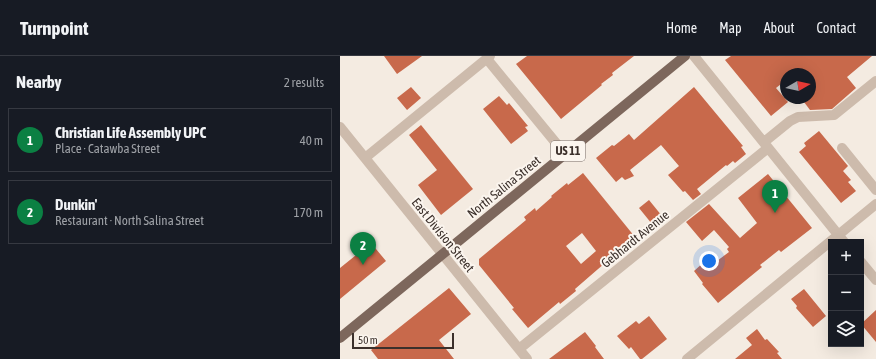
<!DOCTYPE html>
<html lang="en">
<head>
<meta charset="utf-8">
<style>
	:root { --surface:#171b24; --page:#20242c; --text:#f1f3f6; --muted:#9ea1a6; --line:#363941; --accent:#0b8043 }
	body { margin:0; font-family:"Asap Condensed",sans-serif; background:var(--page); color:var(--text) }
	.controls { position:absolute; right:12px; bottom:12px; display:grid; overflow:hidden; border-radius:0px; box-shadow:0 4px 16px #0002 }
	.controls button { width:36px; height:36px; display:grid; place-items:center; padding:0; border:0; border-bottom:1px solid var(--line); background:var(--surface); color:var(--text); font:20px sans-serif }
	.compass { position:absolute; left:440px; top:12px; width:36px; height:36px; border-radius:50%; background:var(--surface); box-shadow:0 4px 16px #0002; rotate:81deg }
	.scale { position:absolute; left:12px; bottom:10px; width:102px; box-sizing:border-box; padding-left:4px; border:2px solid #3b302b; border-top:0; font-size:11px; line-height:14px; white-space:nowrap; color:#3b302b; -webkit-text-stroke:3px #fbf5ee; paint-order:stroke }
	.you { position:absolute; left:369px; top:205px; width:14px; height:14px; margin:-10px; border:3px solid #fff; border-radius:50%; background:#1a73e8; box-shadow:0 0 0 6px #1a73e833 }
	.badge { display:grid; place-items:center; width:26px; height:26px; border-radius:50%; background:var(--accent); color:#fff; font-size:13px; font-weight:700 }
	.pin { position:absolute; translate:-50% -33px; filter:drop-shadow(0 1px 2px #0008) }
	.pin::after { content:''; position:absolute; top:21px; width:14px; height:12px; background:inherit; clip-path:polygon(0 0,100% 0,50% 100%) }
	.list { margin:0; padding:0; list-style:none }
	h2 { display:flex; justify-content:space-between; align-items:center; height:52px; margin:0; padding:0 16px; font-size:17px }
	h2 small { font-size:13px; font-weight:400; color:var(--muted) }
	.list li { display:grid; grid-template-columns:26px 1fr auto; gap:12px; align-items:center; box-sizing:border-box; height:64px; margin:0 8px 8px; padding:0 8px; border:1px solid var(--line); border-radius:0px }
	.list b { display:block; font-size:15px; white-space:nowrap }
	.list p { margin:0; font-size:13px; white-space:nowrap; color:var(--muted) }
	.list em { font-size:13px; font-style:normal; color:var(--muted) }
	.icon { flex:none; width:22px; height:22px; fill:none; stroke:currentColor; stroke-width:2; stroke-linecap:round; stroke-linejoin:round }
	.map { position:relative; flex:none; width:536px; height:303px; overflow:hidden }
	header { display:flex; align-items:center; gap:24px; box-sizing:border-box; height:56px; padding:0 20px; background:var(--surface); border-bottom:1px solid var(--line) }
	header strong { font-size:19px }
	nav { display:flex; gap:22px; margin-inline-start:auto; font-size:14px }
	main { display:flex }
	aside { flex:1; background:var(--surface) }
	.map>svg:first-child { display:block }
</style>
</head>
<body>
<header>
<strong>Turnpoint</strong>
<nav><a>Home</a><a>Map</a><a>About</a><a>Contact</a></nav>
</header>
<main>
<aside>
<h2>Nearby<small>2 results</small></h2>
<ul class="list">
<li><span class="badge">1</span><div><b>Christian Life Assembly UPC</b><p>Place · Catawba Street</p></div><em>40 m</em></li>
<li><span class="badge">2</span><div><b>Dunkin'</b><p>Restaurant · North Salina Street</p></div><em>170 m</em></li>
</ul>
</aside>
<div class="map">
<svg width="536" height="303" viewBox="0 0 536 303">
	<rect width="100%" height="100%" fill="#f4ebe1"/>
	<!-- building -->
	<path fill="#c8694b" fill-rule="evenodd" d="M44,0H82L57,18Z
		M187,0H294L272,17L273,19L261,28L262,29L221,63L176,8Z
		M391,0H532L507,21L516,32L492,53L470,54L464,46L470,42V18H446V24L436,32L448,46L431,60L385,4Z
		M71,31L81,42L67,54L57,42Z
		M354,31L403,90L401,91L406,98L395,107L393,105L387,110L386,109L357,133L361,138L353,144L345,135L343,136L328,119L339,110L321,89L290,114L294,120L285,124L282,121L276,126L256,102L272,89L274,90L289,78L294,84Z
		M159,40L167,49L169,47L188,70L185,71L188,75L171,88L143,53Z
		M81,69L133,133L101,159L78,129L97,114L69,79Z
		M479,75L508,110L503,115L511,124L508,126L516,135L501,147L459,96L466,90L464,87Z
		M243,117L295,181L235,233L236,235L220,248L219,246L188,272L172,253L174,252L139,209V203L186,164L184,161L195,152L196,155L212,141L211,140L227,127L228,129ZM242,177L256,195L241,208L226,190Z
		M428,118L472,172L441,196L439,194L420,209L422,211L378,247L362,228L363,227L354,215L364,206L369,211L389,196L387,193L389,191L374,174L362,185L346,166L369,148L400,182L417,167L398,142Z
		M309,144L322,160L312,168L299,152Z
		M31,187L46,205L0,243V212Z
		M109,232L131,258L99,284L114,303H38L31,294Z
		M464,233L486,260L473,271L456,252L457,250L451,243Z
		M536,254V286L521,268Z
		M309,260L327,283L302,303H300L291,291L289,293L277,280L296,265L299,268Z
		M417,273L425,284L427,283L439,296L437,297L442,303H395L412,289L406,282Z
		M245,276L256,290L255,291L264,303H209Z"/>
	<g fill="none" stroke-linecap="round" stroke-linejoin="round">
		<!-- minor -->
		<path stroke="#cdbbac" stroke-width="10" d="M354,0L504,186
			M147,3L225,98
			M0,71L187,303
			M424,86L450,65L458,61L494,59L536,25
			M502,92L536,134
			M25,102L150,0
			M521,206L536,224
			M179,293L428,92
			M347,303L536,148"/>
		<!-- major -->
		<path stroke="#7d675c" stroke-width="10" d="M0,282L345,0"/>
	</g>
	<g text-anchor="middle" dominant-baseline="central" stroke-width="4" stroke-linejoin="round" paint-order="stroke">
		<!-- shield labels -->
		<rect fill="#fbf5ee" stroke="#756b66" stroke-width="1" x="211" y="85" width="34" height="20" rx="3"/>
		<g font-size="12" font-weight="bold" fill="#3b302b">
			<text x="228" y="95">US 11</text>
		</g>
		<!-- street labels -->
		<g font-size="13" fill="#3b302b" stroke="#fbf5ee">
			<text transform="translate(164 131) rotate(-39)">North Salina Street</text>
			<text transform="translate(103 179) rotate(51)">East Division Street</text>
			<text transform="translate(295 183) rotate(-39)">Gebhardt Avenue</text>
		</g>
	</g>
</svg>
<div class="controls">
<button>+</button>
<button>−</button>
<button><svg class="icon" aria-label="layers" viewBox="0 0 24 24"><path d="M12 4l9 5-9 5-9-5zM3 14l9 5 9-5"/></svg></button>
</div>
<svg class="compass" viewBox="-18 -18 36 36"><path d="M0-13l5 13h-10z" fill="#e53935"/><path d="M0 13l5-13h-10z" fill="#9ea1a6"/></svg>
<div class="scale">50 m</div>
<div class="you"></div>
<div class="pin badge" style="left:435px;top:157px">1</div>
<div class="pin badge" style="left:23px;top:209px">2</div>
</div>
</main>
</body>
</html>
